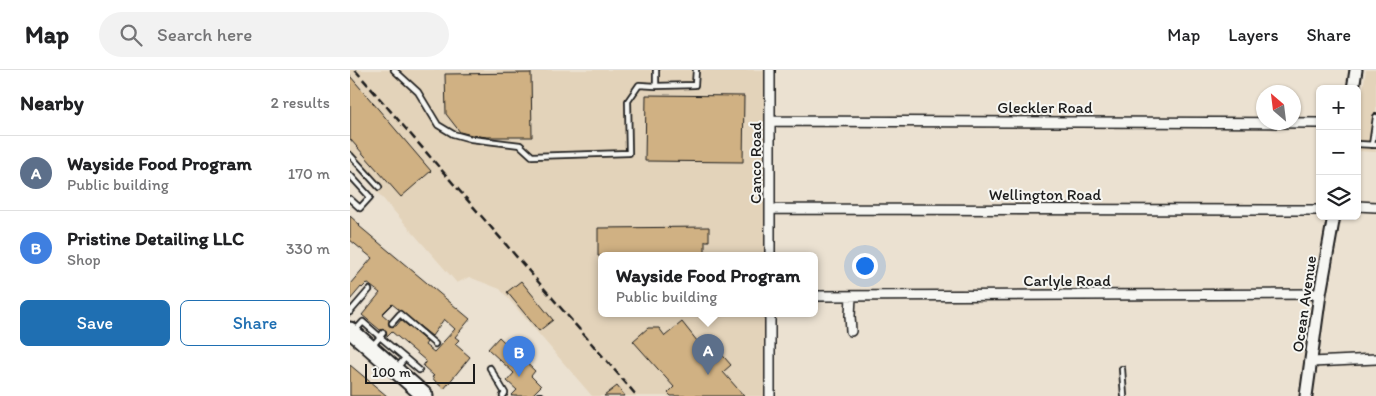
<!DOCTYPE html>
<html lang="en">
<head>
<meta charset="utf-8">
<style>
	:root { --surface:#fff; --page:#f2f2f2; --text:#202124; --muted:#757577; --line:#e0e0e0; --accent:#1f6fb2 }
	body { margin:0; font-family:Itim,sans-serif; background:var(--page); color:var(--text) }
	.controls { position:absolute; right:15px; top:15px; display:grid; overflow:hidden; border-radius:8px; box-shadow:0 1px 4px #0004 }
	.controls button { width:45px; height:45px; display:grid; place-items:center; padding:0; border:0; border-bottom:1px solid var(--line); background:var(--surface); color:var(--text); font:25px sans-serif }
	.compass { position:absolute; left:906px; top:15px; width:45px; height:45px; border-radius:50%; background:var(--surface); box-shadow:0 1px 4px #0004; rotate:332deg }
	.scale { position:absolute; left:15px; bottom:12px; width:110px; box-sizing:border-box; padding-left:5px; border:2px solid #1c1c1c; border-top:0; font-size:14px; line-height:18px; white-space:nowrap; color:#1c1c1c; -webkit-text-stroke:4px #f6f6f2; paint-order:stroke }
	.you { position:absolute; left:514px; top:195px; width:18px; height:18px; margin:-12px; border:4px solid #fff; border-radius:50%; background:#1a73e8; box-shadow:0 0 0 8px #1a73e833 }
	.badge { display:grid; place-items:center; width:32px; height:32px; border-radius:50%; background:var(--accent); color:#fff; font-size:16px; font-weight:700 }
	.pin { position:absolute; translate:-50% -41px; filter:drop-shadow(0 1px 2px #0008) }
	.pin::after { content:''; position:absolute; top:26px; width:18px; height:15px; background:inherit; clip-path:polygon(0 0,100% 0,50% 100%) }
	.popup { position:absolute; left:248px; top:182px; width:220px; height:65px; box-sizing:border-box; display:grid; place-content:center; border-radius:8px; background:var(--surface); filter:drop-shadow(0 1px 4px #0005); font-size:16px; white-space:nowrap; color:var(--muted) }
	.popup b { font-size:19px; color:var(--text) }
	.popup::after { content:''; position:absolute; left:50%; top:100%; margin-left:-10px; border:10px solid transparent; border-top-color:var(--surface) }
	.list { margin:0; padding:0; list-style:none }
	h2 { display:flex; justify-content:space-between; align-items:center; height:65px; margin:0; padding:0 20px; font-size:21px }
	h2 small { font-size:16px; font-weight:400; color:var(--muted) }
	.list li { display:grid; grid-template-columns:32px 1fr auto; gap:15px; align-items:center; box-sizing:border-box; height:75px; padding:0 20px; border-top:1px solid var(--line) }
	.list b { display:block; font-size:19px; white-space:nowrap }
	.list p { margin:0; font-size:16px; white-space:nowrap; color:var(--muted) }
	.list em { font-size:16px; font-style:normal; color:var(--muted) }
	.actions { display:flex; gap:10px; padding:15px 20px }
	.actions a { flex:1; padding:11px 0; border:1px solid var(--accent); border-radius:8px; text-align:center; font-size:18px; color:var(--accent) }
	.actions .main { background:var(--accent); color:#fff }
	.icon { flex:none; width:28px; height:28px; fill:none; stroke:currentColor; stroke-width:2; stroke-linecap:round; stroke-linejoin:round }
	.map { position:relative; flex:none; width:1026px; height:326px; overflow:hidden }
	header { display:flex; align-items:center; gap:30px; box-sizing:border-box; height:70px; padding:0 25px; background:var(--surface); border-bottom:1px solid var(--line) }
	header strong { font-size:24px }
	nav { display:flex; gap:28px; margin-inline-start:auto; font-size:18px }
	.search { width:350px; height:45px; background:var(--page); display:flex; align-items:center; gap:12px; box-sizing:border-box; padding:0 18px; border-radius:28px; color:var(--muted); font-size:19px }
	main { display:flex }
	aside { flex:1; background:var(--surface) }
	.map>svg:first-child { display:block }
</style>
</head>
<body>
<header>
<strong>Map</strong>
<div class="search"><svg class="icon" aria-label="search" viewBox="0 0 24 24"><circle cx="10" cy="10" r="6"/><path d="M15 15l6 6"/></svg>Search here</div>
<nav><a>Map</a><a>Layers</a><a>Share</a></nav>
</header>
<main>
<aside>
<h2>Nearby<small>2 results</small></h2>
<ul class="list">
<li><span class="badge" style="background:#5c6f8a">A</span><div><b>Wayside Food Program</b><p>Public building</p></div><em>170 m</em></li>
<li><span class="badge" style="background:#3f7fe0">B</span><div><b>Pristine Detailing LLC</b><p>Shop</p></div><em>330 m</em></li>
</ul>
<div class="actions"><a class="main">Save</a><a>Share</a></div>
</aside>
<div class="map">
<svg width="1026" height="326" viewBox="0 0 1026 326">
	<rect width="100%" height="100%" fill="#ebe1d1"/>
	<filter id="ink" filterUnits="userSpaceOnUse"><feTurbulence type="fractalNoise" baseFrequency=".02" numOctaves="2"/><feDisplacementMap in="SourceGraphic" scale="10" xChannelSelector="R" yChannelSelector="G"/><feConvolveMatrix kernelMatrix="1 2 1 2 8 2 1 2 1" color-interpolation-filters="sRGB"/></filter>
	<g filter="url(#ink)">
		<!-- built -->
		<path fill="#e3d3ba" d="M0,0H416V186H252V244H415V326H242L150,219L119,207L107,213L0,91Z
			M1016,0H1026V82L1007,81V56Z"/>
		<!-- building -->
		<path fill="#d0b183" stroke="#1c1c1c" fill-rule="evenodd" d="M181,3L182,67H137L122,65L110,62L96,44L95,4Z
			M0,6L81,101L51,127L0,69Z
			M296,25L394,26L393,92L295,91Z
			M0,146L10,155L9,156L120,249L105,267L109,270L105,274L120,287L94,319L85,311L82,307L84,306L73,296L76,291L42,262L37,267L36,260H30L12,245L30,223L17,213L12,218L11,217L0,230V214L22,188L0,170ZM42,234L82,266L94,249L105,259L84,282L75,275L77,272L51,250L46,256H39V250L32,244Z
			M359,157V171H355V186H248V158Z
			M171,211L203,250L189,261L157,222Z
			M332,252L359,286L368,280L381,295L373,302L394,326H321L318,323L324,317L283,271L298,258H309L315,266Z
			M149,267L185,301L181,306L191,316L181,326H161L167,320L157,311L164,303L138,279Z
			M0,295L37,326H0Z
			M267,316L275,326H254Z"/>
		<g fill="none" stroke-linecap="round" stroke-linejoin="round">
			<defs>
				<path id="lane" d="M44,0L68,22L88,55L103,64L121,69L170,75L182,86L279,83L278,31L289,15L306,16
					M306,0V16L345,15L346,0
					M1007,74L1026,75
					M1022,75L1026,47
					M0,85L29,117
					M0,105L20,127L10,138L0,129
					M0,242L19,220
					M42,253L50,244L85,274
					M4,262L13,252L30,267L23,275
					M33,263L30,267L55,288L47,298
					M55,288L69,300
					M140,298L155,323L153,326
					M772,299L774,326
					M189,326H191"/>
				<path id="street" d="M420,0V186
					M420,51L970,53
					M1007,136L1026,137
					M420,139L970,140
					M464,226L970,224
					M501,261L500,246L501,226
					M962,292L1026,289
					M420,326V244"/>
				<path id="secondary" d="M1003,19L1006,0
					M956,326L970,224L984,146"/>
				<path id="highway" d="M0,260L75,326"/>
			</defs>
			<!-- lane casing -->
			<use href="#lane" stroke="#1c1c1c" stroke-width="8"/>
			<!-- street casing -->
			<use href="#street" stroke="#1c1c1c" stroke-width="12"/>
			<!-- secondary casing -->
			<use href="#secondary" stroke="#1c1c1c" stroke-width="15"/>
			<!-- highway casing -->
			<use href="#highway" stroke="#1c1c1c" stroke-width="19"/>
			<!-- lane -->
			<use href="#lane" stroke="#f6f6f2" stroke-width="4.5"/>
			<!-- street -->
			<use href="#street" stroke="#f6f6f2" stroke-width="9"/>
			<!-- secondary -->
			<use href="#secondary" stroke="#f6f6f2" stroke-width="11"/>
			<!-- highway -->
			<use href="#highway" stroke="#f6f6f2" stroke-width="15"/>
			<!-- rail -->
			<path stroke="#1c1c1c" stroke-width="2.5" stroke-dasharray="8 4" stroke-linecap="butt" d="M5,0L287,326"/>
		</g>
	</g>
	<g text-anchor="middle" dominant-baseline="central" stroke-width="4" stroke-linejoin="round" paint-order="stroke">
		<!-- street labels -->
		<g font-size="16" fill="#1c1c1c" stroke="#f6f6f2">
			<text x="695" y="37">Gleckler Road</text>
			<text transform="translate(405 93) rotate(-90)">Canco Road</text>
			<text x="695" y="124">Wellington Road</text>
			<text x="717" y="210">Carlyle Road</text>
			<text transform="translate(954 234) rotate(-82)">Ocean Avenue</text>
		</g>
	</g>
</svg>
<div class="controls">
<button>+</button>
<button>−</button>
<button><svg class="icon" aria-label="layers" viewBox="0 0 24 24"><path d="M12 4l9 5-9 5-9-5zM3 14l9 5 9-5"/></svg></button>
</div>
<svg class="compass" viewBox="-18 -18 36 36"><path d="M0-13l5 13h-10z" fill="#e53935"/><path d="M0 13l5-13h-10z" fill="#757577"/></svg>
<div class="scale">100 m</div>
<div class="you"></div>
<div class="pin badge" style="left:358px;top:305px;background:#5c6f8a">A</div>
<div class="popup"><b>Wayside Food Program</b>Public building</div>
<div class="pin badge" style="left:169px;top:307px;background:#3f7fe0">B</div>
</div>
</main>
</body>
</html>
